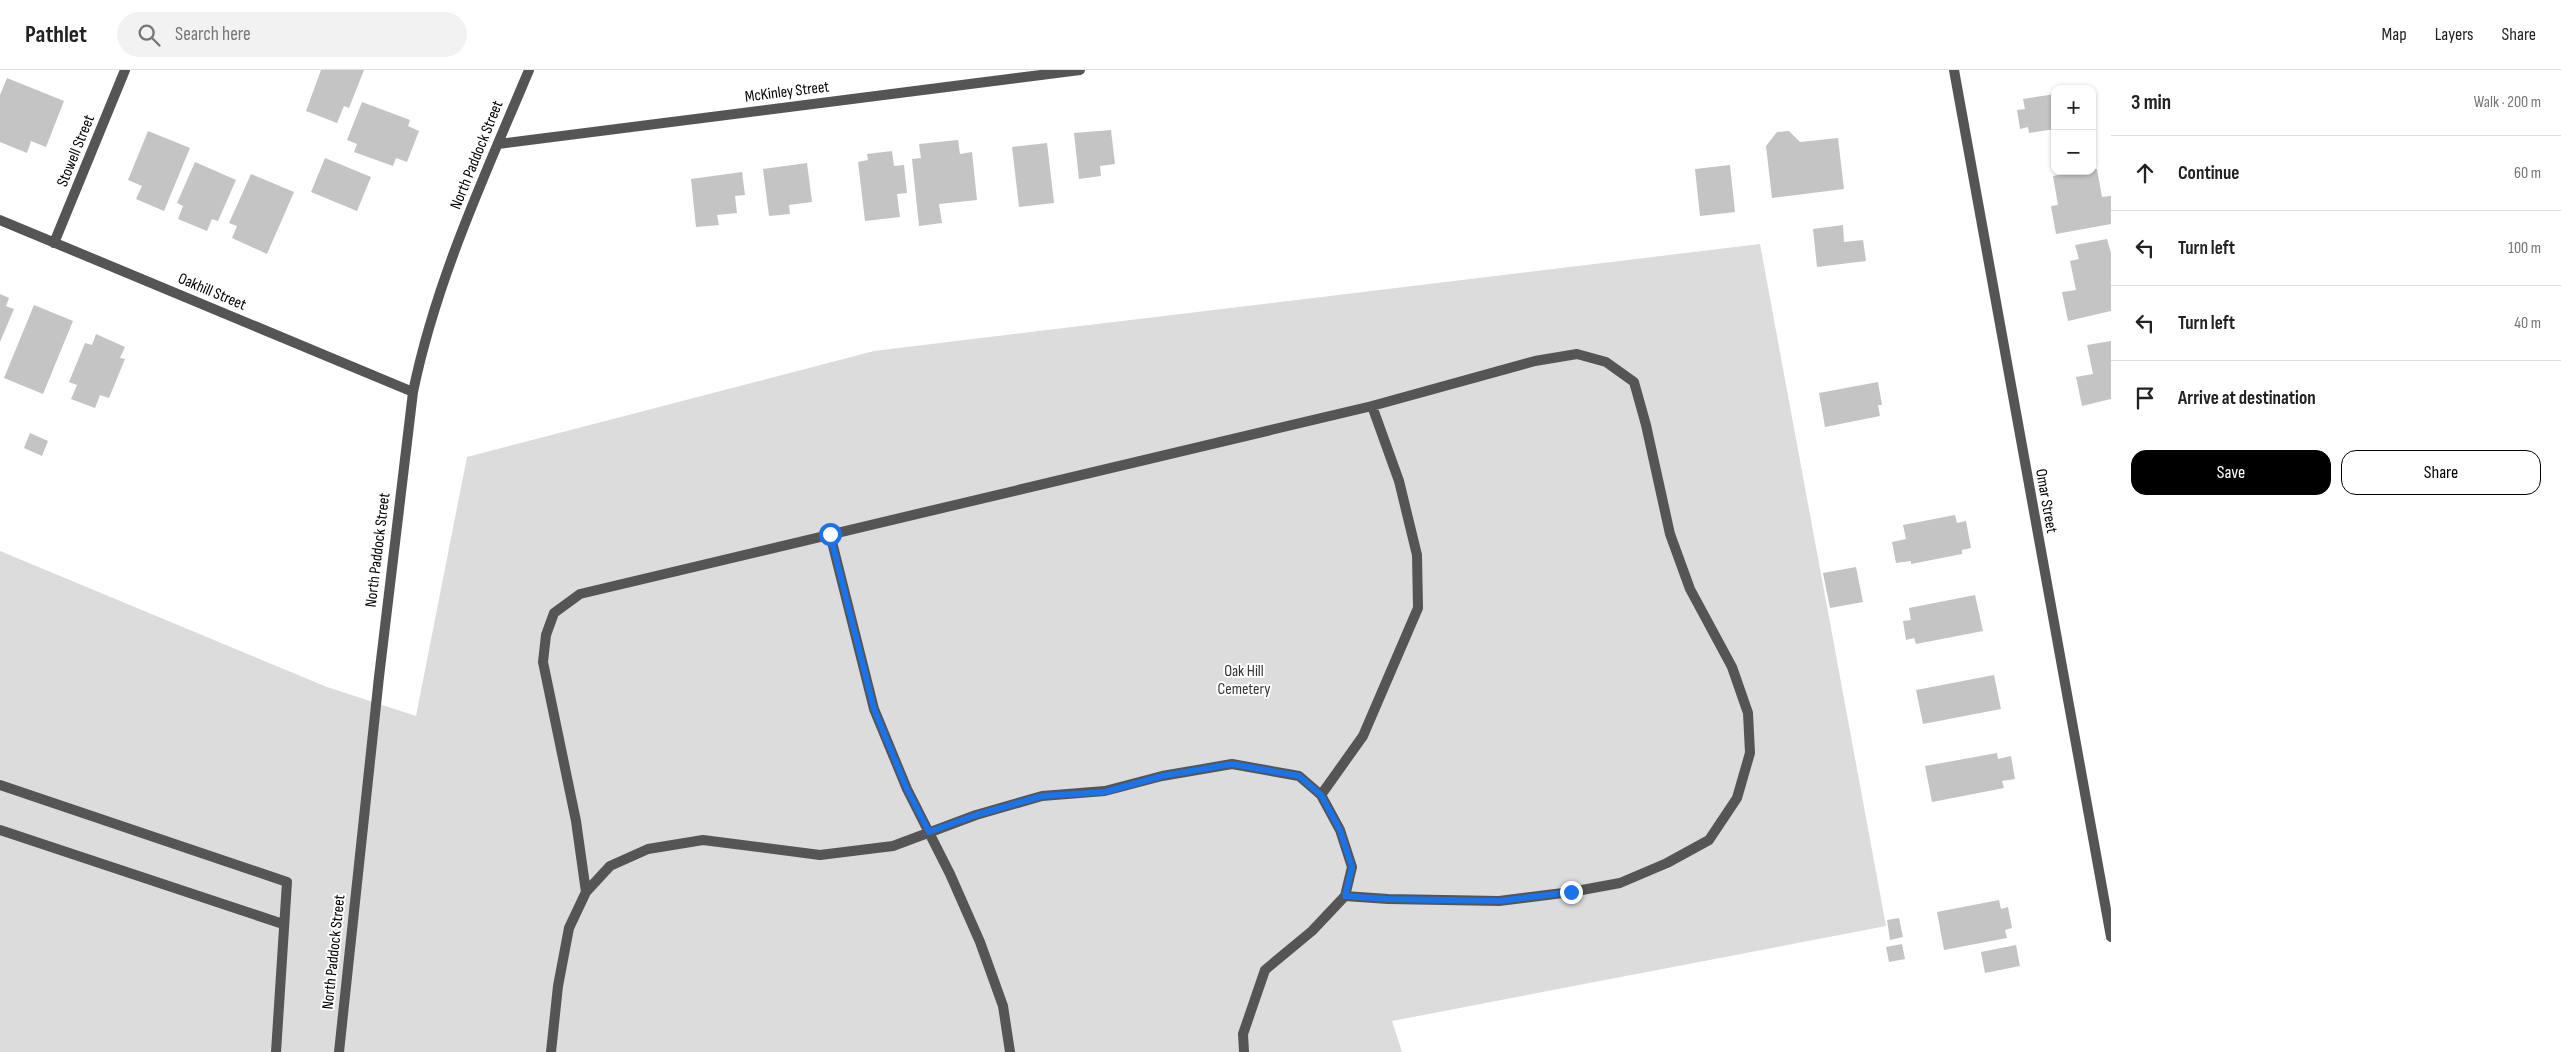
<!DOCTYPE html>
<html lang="en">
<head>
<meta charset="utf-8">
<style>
	:root { --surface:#fff; --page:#f2f2f2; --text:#222; --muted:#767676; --line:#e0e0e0; --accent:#000 }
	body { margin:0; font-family:"Sofia Sans Condensed",sans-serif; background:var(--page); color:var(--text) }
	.controls { position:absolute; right:15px; top:15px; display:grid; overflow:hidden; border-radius:10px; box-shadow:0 1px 4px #0004 }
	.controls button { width:45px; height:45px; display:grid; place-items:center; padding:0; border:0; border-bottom:1px solid var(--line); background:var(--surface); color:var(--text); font:25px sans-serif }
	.stop { position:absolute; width:15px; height:15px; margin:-11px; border:4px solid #1a73e8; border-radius:50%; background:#fff }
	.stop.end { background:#1a73e8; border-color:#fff; box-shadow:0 1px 5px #0008 }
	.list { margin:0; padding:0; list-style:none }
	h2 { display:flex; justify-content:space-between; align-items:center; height:65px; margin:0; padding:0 20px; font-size:21px }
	h2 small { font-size:16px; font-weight:400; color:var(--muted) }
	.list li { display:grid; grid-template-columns:32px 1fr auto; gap:15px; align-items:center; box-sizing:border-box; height:75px; padding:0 20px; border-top:1px solid var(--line) }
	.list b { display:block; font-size:19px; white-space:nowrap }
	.list em { font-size:16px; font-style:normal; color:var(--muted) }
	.actions { display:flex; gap:10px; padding:15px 20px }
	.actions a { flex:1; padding:11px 0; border:1px solid var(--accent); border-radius:15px; text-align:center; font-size:18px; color:var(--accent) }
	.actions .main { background:var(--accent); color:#fff }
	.icon { flex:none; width:28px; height:28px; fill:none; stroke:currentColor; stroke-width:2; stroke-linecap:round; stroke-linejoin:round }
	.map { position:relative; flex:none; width:2111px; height:982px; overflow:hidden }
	header { display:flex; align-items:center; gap:30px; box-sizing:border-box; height:70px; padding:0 25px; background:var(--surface); border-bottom:1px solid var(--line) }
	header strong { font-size:24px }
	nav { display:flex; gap:28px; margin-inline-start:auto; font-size:18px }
	.search { width:350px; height:45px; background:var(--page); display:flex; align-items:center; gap:12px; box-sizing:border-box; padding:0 18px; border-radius:28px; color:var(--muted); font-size:19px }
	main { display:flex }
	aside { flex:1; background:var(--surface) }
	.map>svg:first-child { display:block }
</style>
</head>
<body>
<header>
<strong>Pathlet</strong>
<div class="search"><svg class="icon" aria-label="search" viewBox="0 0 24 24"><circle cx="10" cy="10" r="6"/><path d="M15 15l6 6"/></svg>Search here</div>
<nav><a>Map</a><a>Layers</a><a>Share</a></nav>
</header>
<main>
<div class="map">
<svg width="2111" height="982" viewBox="0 0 2111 982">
	<rect width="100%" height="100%" fill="#fff"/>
	<!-- green -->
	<path fill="#dcdcdc" d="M1760,174L1886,856L1392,951L1402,982H0V481L327,617L416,646L467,387L874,281Z"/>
	<!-- building -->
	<path fill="#c4c4c4" d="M321,0H364L349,38L344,36L337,53L306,41Z
		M7,8L64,31L46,77L31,71L27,83L0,72V25Z
		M2055,24V59L2029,63L2028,57L2020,59L2017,40L2025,39L2023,29Z
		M362,32L410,50L408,56L419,61L407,92L396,88L393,96L354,82L357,74L347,70Z
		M1111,60L1115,94L1100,96L1101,106L1079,109L1074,63Z
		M148,61L190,78L164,141L136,129L142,116L128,110Z
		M1789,61L1800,72L1838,68L1844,119L1772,128L1766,76L1777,62Z
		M958,70L960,84L972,82L977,130L939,134L942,153L919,156L912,89L921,88L919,74Z
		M1047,73L1054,133L1019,137L1012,77Z
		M892,81L894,96L904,95L907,123L897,124L900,147L865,151L858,92L868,90L867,84Z
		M325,88L371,107L357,141L311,122Z
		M195,92L236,110L218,151L212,149L207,161L178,149L183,136L177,133Z
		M807,93L812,132L789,135L790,144L769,146L763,99Z
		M1730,95L1735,142L1700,146L1695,99Z
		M2092,99H2097L2102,127L2111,126V154L2056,164L2051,136L2058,135L2053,106Z
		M742,102L745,125L735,126L737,143L717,145L719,155L696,157L691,109Z
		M251,104L294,122L267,184L232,168L237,156L229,153Z
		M1843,155L1844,172L1863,170L1866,191L1817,197L1813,159Z
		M2107,169L2111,183V241L2068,251L2062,222L2076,220L2070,191L2079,189L2075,175Z
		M0,224L9,228L6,236L14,239L0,272Z
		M34,235L73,251L43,324L4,308Z
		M96,264L125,277L120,288L125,289L109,328L100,325L95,338L71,329L77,315L69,312L85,273L92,275Z
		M2111,271V329L2082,336L2076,307L2093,304L2087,275Z
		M1878,312L1882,335H1878L1880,346L1825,357L1819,323Z
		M30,363L48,371L42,386L24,378Z
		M1955,445L1957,453L1966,451L1971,478L1962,480V484L1911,494V491L1896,493L1892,472L1906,469L1903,455Z
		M1856,497L1863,532L1830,538L1823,503Z
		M1975,525L1983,561L1916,574L1914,568L1906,570L1903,551L1911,550L1909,538Z
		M1994,605L2001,639L1923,654L1916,620Z
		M1997,683L1998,689L2011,686L2015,709L2002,711L2004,718L1932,732L1925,696Z
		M1999,830L2001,839L2008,837L2012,858L2005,860L2007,868L1944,880L1937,842Z
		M1899,848L1903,867L1890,870L1887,850Z
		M1902,874L1905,889L1889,892L1886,877Z
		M2016,875L2020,896L1985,903L1981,882Z"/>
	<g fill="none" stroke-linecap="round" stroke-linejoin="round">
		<!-- lane -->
		<path stroke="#555" stroke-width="10" d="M830,464L874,639L907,719L950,804L980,872L1003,936L1010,982
			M0,715L287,812L276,982
			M1321,725L1363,666L1418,538L1417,485L1399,411L1372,336
			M0,760L283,854
			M586,822L576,751L543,592L546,565L554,543L580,524L1372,336L1535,291L1577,284L1606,292L1634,312L1646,355L1670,464L1690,519L1732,597L1748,643L1750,683L1737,728L1709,770L1667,793L1620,813L1571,822L1499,831L1388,829L1345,826
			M551,982L558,916L569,858L586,822L610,796L648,779L703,770L820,785L893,776L976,745L1042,726L1105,721L1162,706L1232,694L1299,706L1321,725L1340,760L1352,797L1345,826L1312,861L1265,900L1243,964L1244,982"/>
		<!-- street -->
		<path stroke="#555" stroke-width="10" d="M1954,0L2111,867
			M498,74L1080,0
			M0,150L413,322
			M54,173L125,0
			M339,982L379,607L413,322C436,210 485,105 529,0"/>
	</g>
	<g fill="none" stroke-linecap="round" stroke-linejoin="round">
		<!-- route -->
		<path stroke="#1a73e8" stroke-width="6" d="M830,464L874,639L907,719L929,762L976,745L1042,726L1105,722L1162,706L1232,694L1299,706L1321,725L1340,760L1352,797L1345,826L1388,829L1499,831L1571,822"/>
	</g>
	<g text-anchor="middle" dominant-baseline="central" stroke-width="4" stroke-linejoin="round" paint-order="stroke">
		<!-- street labels -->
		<g font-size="16" fill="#000" stroke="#fff">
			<text transform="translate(787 22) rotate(-7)">McKinley Street</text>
			<text transform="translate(76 81) rotate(-68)">Stowell Street</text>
			<text transform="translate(477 85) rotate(-68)">North Paddock Street</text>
			<text transform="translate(212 222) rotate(23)">Oakhill Street</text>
			<text transform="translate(2046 431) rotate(80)">Omar Street</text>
			<text transform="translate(378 480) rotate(-83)">North Paddock Street</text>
			<text transform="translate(334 882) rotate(-84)">North Paddock Street</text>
		</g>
		<!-- park labels -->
		<g font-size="16" fill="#333" stroke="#fff">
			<text x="1244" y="601">Oak Hill<tspan x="1244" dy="18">Cemetery</tspan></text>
		</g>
	</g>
</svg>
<div class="controls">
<button>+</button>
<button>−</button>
</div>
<div class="stop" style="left:830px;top:464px"></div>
<div class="stop end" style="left:1571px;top:822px"></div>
</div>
<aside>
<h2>3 min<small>Walk · 200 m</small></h2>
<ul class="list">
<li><svg class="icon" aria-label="ahead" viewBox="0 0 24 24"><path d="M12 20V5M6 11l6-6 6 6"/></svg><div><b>Continue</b></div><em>60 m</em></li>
<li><svg class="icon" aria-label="left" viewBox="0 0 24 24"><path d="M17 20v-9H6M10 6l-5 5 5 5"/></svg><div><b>Turn left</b></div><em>100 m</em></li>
<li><svg class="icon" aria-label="left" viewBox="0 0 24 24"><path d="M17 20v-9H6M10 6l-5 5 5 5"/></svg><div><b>Turn left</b></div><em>40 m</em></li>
<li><svg class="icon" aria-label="arrive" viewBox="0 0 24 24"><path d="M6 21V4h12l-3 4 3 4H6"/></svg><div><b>Arrive at destination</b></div></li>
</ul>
<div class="actions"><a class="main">Save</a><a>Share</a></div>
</aside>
</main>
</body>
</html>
